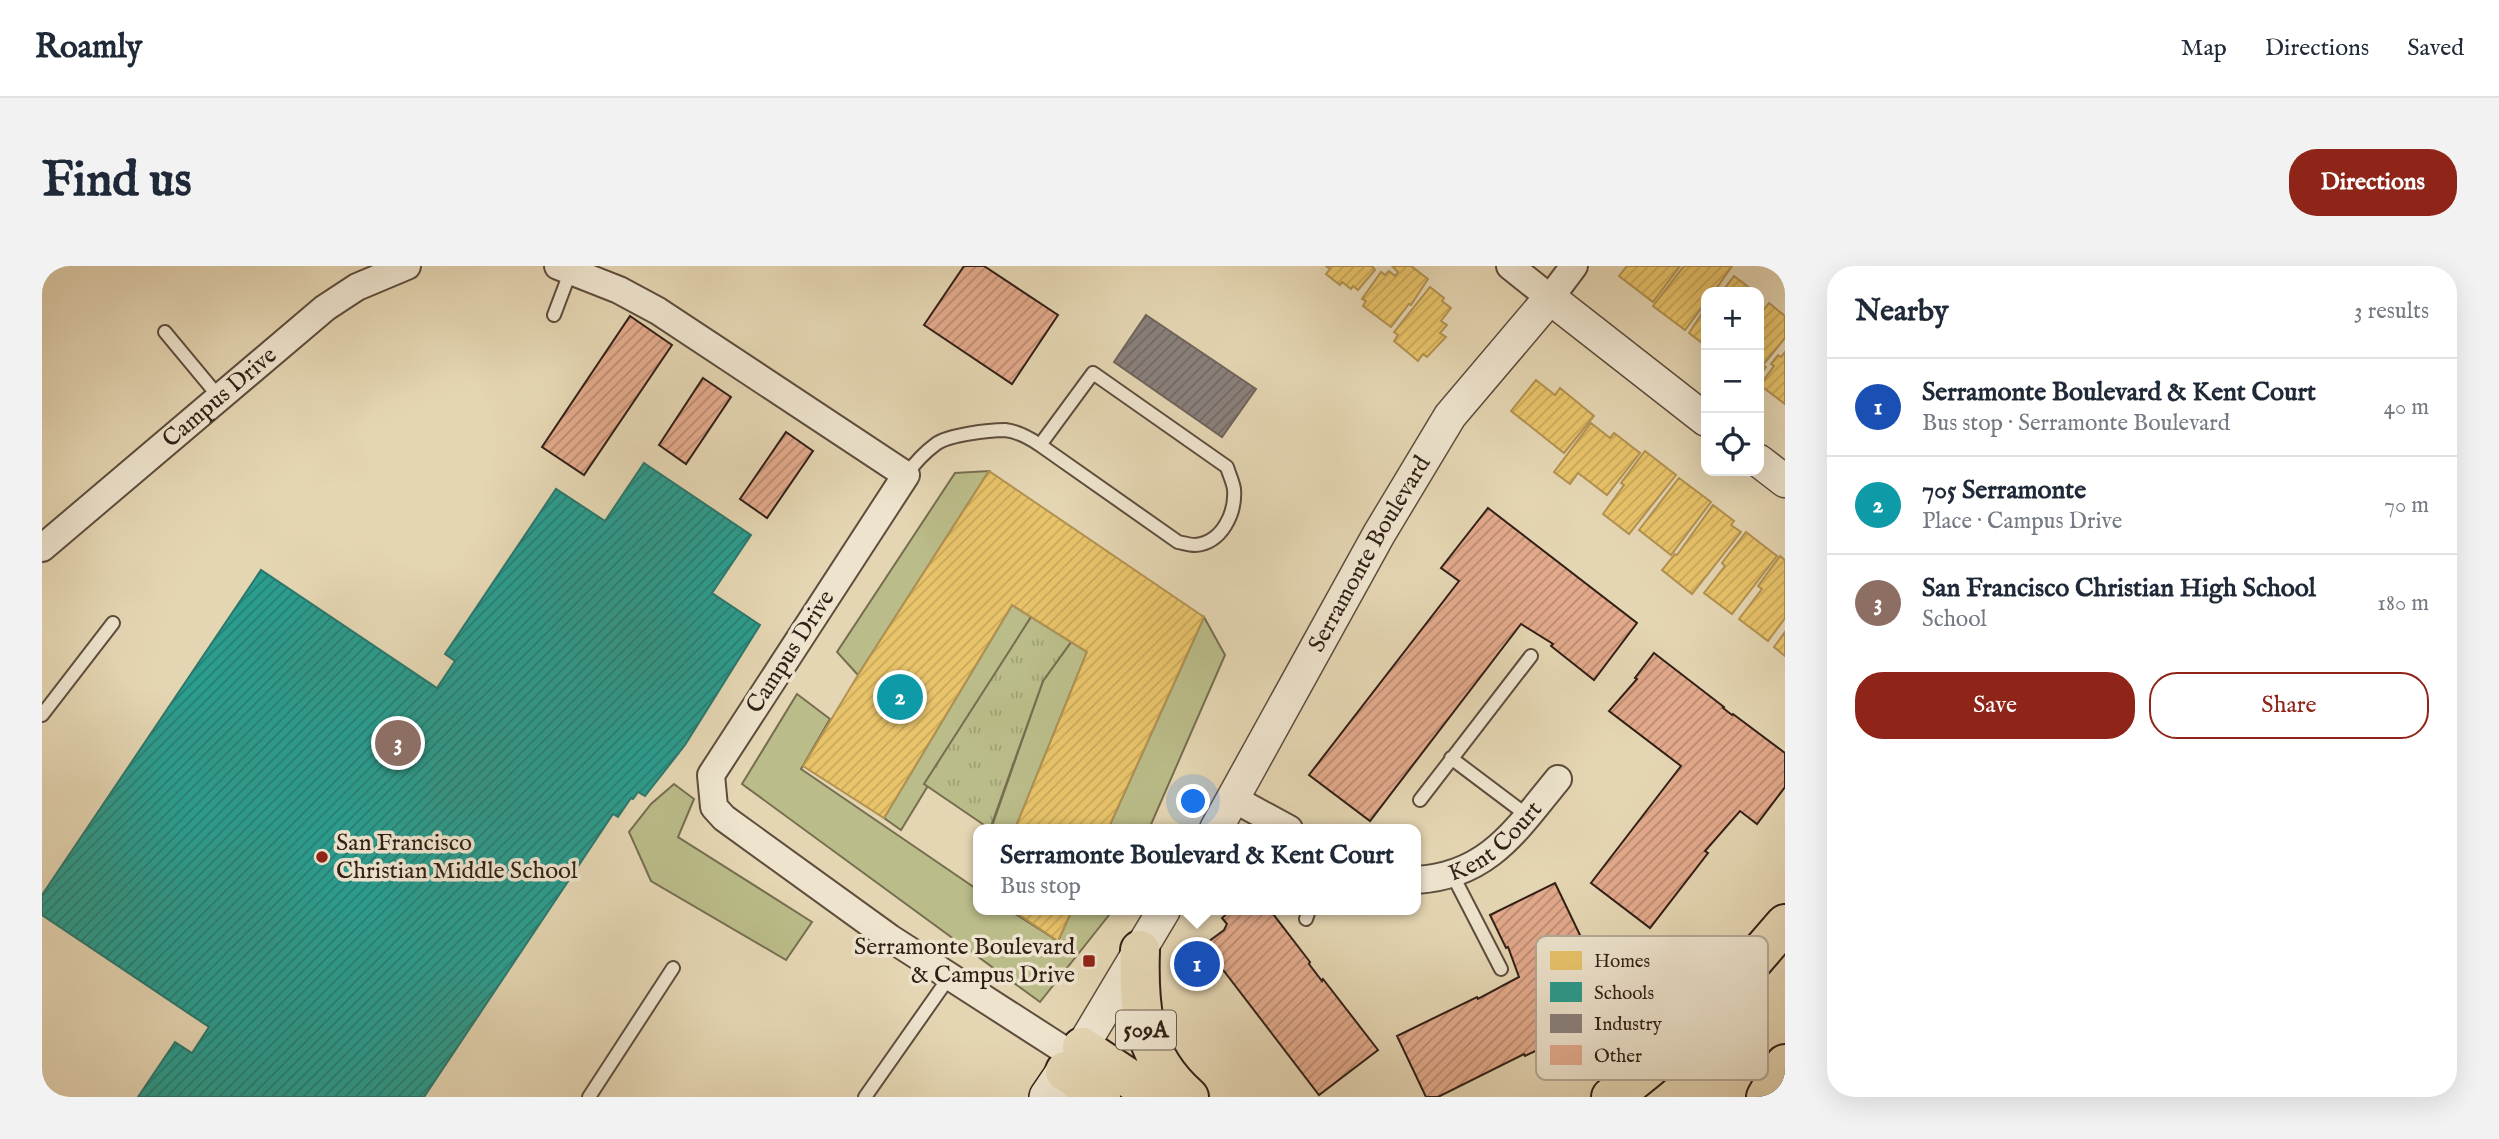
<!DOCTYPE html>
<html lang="en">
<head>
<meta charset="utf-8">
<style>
	:root { --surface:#fff; --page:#f2f2f3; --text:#1f2937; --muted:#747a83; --line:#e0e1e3; --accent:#8f2418 }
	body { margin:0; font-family:"IM FELL English",serif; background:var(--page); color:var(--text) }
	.controls { position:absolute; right:21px; top:21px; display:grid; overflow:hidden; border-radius:14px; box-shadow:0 7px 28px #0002 }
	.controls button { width:63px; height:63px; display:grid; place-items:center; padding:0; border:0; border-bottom:2px solid var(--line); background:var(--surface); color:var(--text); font:35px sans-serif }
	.you { position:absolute; left:1152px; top:536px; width:24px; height:24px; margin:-18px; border:5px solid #fff; border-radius:50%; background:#1a73e8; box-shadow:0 0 0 10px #1a73e833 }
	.badge { display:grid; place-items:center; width:46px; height:46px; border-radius:50%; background:var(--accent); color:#fff; font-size:23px; font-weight:700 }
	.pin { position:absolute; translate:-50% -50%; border:4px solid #fff; box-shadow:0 2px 7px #0006 }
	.popup { position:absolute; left:931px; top:558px; width:448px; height:91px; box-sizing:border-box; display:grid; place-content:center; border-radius:14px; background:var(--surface); filter:drop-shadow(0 2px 5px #0005); font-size:23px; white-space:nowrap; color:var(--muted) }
	.popup b { font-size:26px; color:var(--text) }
	.popup::after { content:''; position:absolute; left:50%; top:100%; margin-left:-14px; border:14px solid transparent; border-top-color:var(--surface) }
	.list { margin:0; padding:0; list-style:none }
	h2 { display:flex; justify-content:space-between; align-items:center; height:91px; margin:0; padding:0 28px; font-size:30px }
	h2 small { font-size:23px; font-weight:400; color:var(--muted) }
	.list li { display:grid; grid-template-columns:46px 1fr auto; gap:21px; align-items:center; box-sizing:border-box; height:98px; padding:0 28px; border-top:2px solid var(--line) }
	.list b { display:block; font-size:26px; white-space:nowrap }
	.list p { margin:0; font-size:23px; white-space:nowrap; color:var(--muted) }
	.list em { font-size:23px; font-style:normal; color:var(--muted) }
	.actions { display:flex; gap:14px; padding:21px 28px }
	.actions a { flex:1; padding:16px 0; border:2px solid var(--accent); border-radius:28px; text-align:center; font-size:24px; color:var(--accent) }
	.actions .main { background:var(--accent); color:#fff }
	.icon { flex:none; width:38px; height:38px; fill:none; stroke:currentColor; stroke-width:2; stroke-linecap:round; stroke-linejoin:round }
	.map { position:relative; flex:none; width:1743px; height:831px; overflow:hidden; border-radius:28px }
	header { display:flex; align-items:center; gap:42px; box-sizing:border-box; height:98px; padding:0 35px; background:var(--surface); border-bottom:2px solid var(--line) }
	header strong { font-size:33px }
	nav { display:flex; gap:38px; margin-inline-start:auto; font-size:24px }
	.intro { display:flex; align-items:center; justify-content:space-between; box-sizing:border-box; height:168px; padding:0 42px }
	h1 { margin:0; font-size:49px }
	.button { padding:18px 32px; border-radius:28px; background:var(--accent); color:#fff; font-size:24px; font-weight:700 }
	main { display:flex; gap:42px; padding:0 42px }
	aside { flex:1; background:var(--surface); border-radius:28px; box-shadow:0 7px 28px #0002 }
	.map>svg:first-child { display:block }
</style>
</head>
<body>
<header>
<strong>Roamly</strong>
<nav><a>Map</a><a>Directions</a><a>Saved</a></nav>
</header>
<div class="intro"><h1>Find us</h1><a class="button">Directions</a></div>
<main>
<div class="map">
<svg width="1743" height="831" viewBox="0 0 1743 831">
	<defs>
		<pattern id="park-tufts" width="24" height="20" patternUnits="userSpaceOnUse" patternTransform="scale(1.75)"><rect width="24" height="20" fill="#babc89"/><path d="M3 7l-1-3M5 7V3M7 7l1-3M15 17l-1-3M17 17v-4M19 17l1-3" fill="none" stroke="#a0a176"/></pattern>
		<pattern id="homes-hatch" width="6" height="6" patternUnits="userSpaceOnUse" patternTransform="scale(1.75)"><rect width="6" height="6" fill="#e9c46a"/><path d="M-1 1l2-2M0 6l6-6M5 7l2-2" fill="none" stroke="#c8a85b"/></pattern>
		<pattern id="schools-hatch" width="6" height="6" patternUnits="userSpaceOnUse" patternTransform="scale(1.75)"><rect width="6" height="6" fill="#2a9d8f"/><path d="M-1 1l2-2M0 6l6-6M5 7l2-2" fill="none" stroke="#257f74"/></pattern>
		<pattern id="industry-hatch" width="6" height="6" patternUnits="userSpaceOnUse" patternTransform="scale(1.75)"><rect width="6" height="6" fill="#8a817c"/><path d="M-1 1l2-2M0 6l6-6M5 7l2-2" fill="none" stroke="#716965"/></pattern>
		<pattern id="building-hatch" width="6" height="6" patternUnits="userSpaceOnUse" patternTransform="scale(1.75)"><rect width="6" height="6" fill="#e3aa8c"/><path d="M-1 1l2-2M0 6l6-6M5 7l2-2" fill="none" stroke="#b98a71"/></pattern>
	</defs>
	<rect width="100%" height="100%" fill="#e5d6b3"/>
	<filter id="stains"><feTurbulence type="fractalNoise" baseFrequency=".00286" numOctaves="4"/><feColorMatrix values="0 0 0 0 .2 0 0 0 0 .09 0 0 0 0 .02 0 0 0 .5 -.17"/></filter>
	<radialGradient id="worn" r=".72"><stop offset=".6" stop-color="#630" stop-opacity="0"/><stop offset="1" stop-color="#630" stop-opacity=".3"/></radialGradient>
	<!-- grass -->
	<path fill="#babc89" stroke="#766e50" stroke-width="2" d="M947,205L816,409L795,386L913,207Z
		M970,339L989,351L859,564L842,552Z
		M1162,351L1183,389L1107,563H1066Z
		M1029,376L1045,386L973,563H949L1001,415Z
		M755,428L788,453L759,503L936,624V644H967L1016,675L1030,644H1071L998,736L700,518Z
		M632,518L652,533L636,571L770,656L744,694L609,615L587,566L609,538Z"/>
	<!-- park -->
	<path fill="url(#park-tufts)" stroke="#766e50" stroke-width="2" d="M989,351L1029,376L1001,415L948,563L882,518Z"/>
	<!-- homes -->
	<path fill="url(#homes-hatch)" stroke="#b29251" stroke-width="2" d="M1284,0H1330L1333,4L1316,24L1311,20L1309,23L1300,16L1298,19L1284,8L1288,3Z
		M1369,0L1386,13L1369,39L1367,38L1349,61L1321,40L1324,35L1320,33L1339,6L1343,9L1347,5L1353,10L1356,6L1350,0Z
		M1585,0H1638L1611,36L1577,10Z
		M1642,0H1690L1672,26H1664V36L1643,64L1611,40Z
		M1692,10L1713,26H1680Z
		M1388,21L1402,32L1400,35L1409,42L1399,55L1405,59L1398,67L1404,71L1385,91L1381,88L1376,95L1352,75L1356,69L1352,66Z
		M1727,37L1743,50V72L1721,99L1724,101L1717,110V50Z
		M1664,41V80L1647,67Z
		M1743,86V138L1718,119L1732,100L1729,98L1736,89L1739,91Z
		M1494,114L1513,129L1518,122L1552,150L1522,187L1469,145Z
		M1549,157L1568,172L1572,167L1598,187L1565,229L1536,207L1528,218L1512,206Z
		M1603,185L1634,209L1587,268L1561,248L1582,219L1579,217Z
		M947,205L1162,351L1066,563H973L1045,386L970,339L842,552L761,500L816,409Z
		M1637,212L1669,236L1629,289L1597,264Z
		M1671,239L1692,255L1689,259L1699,266L1650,328L1620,304L1633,288L1635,289Z
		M1704,266L1735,290L1690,348L1662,327L1683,300L1680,297Z
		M1738,290L1743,294V352L1726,375L1697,353L1720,323L1716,320Z
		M1743,366V390L1732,381Z
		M970,644H1030L1016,675Z"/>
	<!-- schools -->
	<path fill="url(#schools-hatch)" stroke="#2c776b" stroke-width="2" d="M602,197L709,269L670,327L718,359L643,479L603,530L596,526L591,533L589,532L576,551L571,548L382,831H96L133,776L150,787L167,761L0,649V629L219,304L395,422L413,395L403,388L514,223L563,255Z"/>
	<!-- industry -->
	<path fill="url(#industry-hatch)" stroke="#6f645d" stroke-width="2" d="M1104,49L1214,123L1180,171L1072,96Z"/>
	<!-- building -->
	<path fill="url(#building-hatch)" stroke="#311f16" stroke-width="2" d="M922,0H942L1016,49L970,118L882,59Z
		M588,50L630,79L542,209L500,181Z
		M661,112L689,131L644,198L617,179Z
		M744,166L771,185L725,252L698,233Z
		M1446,242L1595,357L1552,414L1509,380L1511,378L1479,358L1328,555L1267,509L1417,315L1399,302Z
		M1612,387L1682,441L1681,442L1690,449L1691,448L1743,487V521L1715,558L1698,545L1663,585L1666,587L1608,662L1549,617L1639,500L1567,445L1595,413L1593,412Z
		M1513,617L1575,746L1483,790L1482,788L1396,831H1384L1355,770L1435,731L1436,733L1477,711L1466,681L1464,682L1448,649Z
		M1189,644H1228L1268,696L1267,698L1280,715L1281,713L1336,784L1277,829L1162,679L1182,664L1185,658L1180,652Z"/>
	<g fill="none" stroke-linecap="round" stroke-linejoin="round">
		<defs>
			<path id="service" d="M512,49L529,4
				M123,66L177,131
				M864,209C872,198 883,186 894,178C906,169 947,164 963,164C974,165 989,173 998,179L1136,276C1141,277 1148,279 1153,279C1180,277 1194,247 1192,223C1191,216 1187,208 1185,201L1051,107L998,179
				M0,449L71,357
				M1409,492L1486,550
				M1378,534L1489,390
				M1410,608L1459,703
				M1264,653L1267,644
				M547,831L631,702
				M823,831L908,710"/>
			<g id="minor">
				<path d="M516,0L577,24L616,45L864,209L669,509L672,541L682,552L848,672L1033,791"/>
				<path d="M1468,0L1508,32L1532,0"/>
				<path id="s1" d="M0,282L283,42L315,21L365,0"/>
				<path d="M1192,533L1247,563"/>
				<path id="s2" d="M1374,614C1446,610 1474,564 1516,513"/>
			</g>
			<g id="tertiary">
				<path d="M1717,195L1743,215"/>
				<path id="s3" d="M1174,563L1337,268L1408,150L1508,32L1664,154"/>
				<path d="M1040,781L1122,644"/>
			</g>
			<path id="secondary" d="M1006,831L1040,781"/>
			<path id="motorway" d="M1098,684C1096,743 1100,790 1147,831
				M1040,781L1115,831
				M1023,805L1059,831
				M1569,831C1638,784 1689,720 1743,658
				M1724,831L1743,798"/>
		</defs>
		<!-- service casing -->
		<use href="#service" stroke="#5e4d3d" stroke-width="16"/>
		<!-- minor casing -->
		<use href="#minor" stroke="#5e4d3d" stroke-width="30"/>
		<!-- tertiary casing -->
		<use href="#tertiary" stroke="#5e4d3d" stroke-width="35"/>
		<!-- secondary casing -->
		<use href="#secondary" stroke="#311f16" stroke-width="40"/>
		<!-- motorway casing -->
		<use href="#motorway" stroke="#311f16" stroke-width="42"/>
		<!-- service -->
		<use href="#service" stroke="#eee4ce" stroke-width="12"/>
		<!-- minor -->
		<use href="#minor" stroke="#eee4ce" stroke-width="26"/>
		<!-- tertiary -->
		<use href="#tertiary" stroke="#eee4ce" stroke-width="32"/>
		<!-- secondary -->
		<use href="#secondary" stroke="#eee4ce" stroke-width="37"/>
		<!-- motorway -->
		<use href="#motorway" stroke="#e5d6b3" stroke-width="38"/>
	</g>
	<!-- markers -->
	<g fill="#8f2418" stroke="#eee4ce" stroke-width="2.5">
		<circle cx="280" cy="591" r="7"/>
		<rect x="1040" y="688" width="14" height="14" rx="3.5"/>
	</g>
	<g text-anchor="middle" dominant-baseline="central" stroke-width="7" stroke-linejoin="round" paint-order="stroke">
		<!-- shield labels -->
		<rect fill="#eee4ce" stroke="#6a5a4d" stroke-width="2" x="1074" y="744.5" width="60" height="39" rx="5"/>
		<g font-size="23" font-weight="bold" fill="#311f16">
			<text x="1104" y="764">509A</text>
		</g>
		<!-- street labels -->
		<g font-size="24" fill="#311f16" stroke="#eee4ce">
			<text stroke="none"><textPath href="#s1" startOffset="233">Campus Drive</textPath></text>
			<text stroke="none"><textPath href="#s3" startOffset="315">Serramonte Boulevard</textPath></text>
			<text transform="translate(749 386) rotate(-57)">Campus Drive</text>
			<text stroke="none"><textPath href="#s2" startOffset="91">Kent Court</textPath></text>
		</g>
		<!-- poi labels -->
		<g font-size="24" fill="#311f16" stroke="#eee4ce" text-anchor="start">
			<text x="294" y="577">San Francisco<tspan x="294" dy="28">Christian Middle School</tspan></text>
			<text x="1033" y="681" text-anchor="end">Serramonte Boulevard<tspan x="1033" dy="28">&amp; Campus Drive</tspan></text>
		</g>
	</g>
	<!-- legend -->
	<rect x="1494" y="670" width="232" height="144" rx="10" fill="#eee4ce" stroke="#b5a997" stroke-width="2"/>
	<rect x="1508" y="685" width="32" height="19" fill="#e9c46a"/>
	<rect x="1508" y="716" width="32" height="20" fill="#2a9d8f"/>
	<rect x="1508" y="748" width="32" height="19" fill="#8a817c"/>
	<rect x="1508" y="779" width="32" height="20" fill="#e3aa8c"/>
	<g font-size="19" fill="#311f16">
		<text x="1552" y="701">Homes</text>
		<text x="1552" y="733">Schools</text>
		<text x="1552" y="764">Industry</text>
		<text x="1552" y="796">Other</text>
	</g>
	<rect width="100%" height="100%" filter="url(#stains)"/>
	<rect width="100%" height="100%" fill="url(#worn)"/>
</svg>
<div class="controls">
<button>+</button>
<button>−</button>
<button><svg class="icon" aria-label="locate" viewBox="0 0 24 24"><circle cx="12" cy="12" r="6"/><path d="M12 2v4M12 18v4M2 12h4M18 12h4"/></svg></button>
</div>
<div class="you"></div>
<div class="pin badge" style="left:1155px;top:698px;background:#1a4fb4">1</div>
<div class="popup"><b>Serramonte Boulevard &amp; Kent Court</b>Bus stop</div>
<div class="pin badge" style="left:858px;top:431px;background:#0f9aa8">2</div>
<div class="pin badge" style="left:356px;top:477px;background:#8d6e63">3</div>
</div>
<aside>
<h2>Nearby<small>3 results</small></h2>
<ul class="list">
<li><span class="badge" style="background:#1a4fb4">1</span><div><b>Serramonte Boulevard &amp; Kent Court</b><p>Bus stop · Serramonte Boulevard</p></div><em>40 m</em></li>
<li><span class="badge" style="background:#0f9aa8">2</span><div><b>705 Serramonte</b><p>Place · Campus Drive</p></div><em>70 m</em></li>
<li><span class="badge" style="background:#8d6e63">3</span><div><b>San Francisco Christian High School</b><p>School</p></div><em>180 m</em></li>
</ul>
<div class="actions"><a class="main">Save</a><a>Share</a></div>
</aside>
</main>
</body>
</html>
